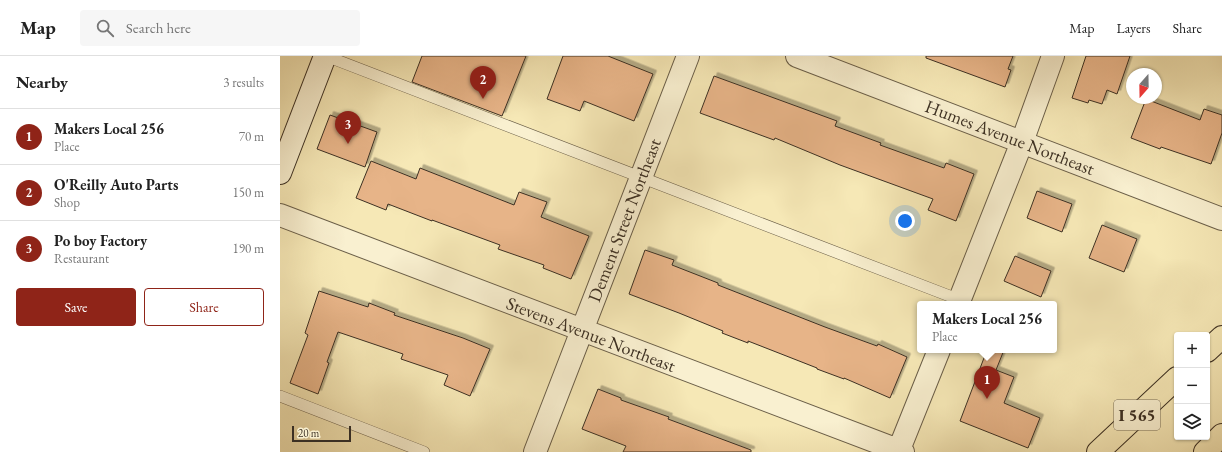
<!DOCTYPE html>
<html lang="en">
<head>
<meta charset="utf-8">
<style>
	:root { --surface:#fff; --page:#f6f6f6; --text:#222; --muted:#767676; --line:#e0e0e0; --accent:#8f2418 }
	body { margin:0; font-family:"EB Garamond",serif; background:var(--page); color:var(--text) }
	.controls { position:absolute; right:12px; bottom:12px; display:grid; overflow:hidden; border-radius:4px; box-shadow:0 1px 3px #0004 }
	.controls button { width:36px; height:36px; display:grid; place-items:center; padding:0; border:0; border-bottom:1px solid var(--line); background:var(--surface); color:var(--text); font:20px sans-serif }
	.compass { position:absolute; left:846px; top:12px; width:36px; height:36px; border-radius:50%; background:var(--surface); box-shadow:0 1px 3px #0004; rotate:200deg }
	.scale { position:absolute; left:12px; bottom:10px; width:59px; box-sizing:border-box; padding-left:4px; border:2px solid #3c3023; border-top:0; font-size:11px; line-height:14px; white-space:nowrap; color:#3c3023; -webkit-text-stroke:3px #f9f0d0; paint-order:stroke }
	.you { position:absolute; left:625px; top:165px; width:14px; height:14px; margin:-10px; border:3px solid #fff; border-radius:50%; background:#1a73e8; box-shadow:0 0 0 6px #1a73e833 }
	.badge { display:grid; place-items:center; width:26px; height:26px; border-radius:50%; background:var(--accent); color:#fff; font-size:13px; font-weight:700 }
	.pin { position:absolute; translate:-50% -33px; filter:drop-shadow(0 1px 2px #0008) }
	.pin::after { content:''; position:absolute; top:21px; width:14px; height:12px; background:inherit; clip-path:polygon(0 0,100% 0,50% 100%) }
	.popup { position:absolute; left:637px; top:245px; width:140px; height:52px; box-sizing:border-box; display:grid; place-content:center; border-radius:4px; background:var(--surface); filter:drop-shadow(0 1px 3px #0005); font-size:13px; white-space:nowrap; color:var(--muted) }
	.popup b { font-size:15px; color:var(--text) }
	.popup::after { content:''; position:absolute; left:50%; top:100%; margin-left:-8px; border:8px solid transparent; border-top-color:var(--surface) }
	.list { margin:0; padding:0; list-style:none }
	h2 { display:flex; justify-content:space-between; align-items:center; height:52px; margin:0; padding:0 16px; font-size:17px }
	h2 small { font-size:13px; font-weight:400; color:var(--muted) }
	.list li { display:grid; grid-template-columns:26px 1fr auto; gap:12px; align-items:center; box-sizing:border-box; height:56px; padding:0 16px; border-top:1px solid var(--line) }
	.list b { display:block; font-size:15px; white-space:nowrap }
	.list p { margin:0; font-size:13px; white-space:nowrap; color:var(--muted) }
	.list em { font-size:13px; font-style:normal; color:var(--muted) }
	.actions { display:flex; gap:8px; padding:12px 16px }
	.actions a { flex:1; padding:9px 0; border:1px solid var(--accent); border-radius:4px; text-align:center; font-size:14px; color:var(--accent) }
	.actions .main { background:var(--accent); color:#fff }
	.icon { flex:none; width:22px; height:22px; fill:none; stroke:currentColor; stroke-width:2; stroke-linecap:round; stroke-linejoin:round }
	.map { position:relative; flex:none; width:942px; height:396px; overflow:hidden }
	header { display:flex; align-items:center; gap:24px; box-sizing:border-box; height:56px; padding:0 20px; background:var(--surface); border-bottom:1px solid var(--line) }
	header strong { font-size:19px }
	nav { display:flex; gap:22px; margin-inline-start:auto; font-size:14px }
	.search { width:280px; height:36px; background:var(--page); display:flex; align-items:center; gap:10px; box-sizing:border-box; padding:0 14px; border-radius:4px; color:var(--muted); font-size:15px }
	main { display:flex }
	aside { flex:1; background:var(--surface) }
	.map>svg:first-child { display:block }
</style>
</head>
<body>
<header>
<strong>Map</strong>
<div class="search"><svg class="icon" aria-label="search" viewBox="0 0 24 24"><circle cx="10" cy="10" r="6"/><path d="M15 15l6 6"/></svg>Search here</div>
<nav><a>Map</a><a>Layers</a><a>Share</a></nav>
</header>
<main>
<aside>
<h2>Nearby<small>3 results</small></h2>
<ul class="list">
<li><span class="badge">1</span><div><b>Makers Local 256</b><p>Place</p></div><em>70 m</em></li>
<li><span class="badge">2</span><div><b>O'Reilly Auto Parts</b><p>Shop</p></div><em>150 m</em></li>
<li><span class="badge">3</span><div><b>Po boy Factory</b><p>Restaurant</p></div><em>190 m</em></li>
</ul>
<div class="actions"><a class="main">Save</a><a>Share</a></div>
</aside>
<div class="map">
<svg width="942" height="396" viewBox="0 0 942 396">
	<defs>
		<filter id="shadow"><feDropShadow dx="3.5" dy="-3.5" stdDeviation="0" flood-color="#0004"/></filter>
	</defs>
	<rect width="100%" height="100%" fill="#f6e8b6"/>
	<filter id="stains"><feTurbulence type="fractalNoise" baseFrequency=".005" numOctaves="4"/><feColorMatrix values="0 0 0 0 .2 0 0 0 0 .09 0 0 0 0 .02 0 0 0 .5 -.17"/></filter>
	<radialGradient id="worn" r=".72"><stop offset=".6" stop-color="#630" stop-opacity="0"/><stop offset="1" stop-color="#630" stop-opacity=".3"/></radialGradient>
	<!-- building -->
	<path fill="#e7b488" stroke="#3c3023" filter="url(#shadow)" d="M142,0H246L222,60L132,26Z
		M283,0H328L373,18L354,65L304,45L300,55L267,43Z
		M646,0H733L728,13L731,14L725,31L646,2Z
		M806,0H850L837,38L827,34L822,48L809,44L808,47L792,42Z
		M434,20L557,65L555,70L601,87L600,89L664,112L666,107L694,118L676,165L648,154L653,143L560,109L495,82L494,84L420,57Z
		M866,43L920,64L924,53L942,59V77L931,108L881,91L880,93L851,82Z
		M50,59L97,76L85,111L37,93Z
		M91,105L136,123L140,112L234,149L239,136L267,146L261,161L309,180L291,223L263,212L264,209L218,193L220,189L152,164V165L108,148L106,154L76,142Z
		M757,135L792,148L782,176L747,162Z
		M822,169L857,183L844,216L809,202Z
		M365,194L394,204L392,209L438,227V229L545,271L597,290L598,288L627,301L610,342L564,322V323L537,313V312L468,285V287L442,277L443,275L399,257L349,238Z
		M735,200L771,215L761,241L724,225Z
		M39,235L88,251L89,247L115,257L114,259L183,282L210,293L190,340L164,329L168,319L121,303L123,298L58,276L47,306L49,307L38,338L10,327L28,279L25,277Z
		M707,294H724L716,314L734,321L724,347L760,362L748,392L680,365Z
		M318,333L341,342V344L389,361L388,363L471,394V396H343L346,390L302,373Z"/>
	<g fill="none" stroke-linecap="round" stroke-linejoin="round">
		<defs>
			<path id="service" d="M46,0L680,244
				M0,340L144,396"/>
			<path id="minor" d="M517,0L942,163
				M0,159L623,396
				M678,248L742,86L773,0
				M255,396L408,0
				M618,396L659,294"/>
			<path id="secondary" d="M0,117L45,0"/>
			<path id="motorway" d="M927,295L942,281
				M818,396L897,322
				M925,396L942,379"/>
		</defs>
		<!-- service casing -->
		<use href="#service" stroke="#6a5e48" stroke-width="12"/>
		<!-- minor casing -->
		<use href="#minor" stroke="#6a5e48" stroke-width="24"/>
		<!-- secondary casing -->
		<use href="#secondary" stroke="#3c3023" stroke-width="24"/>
		<!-- motorway casing -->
		<use href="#motorway" stroke="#3c3023" stroke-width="24"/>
		<!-- service -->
		<use href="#service" stroke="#f9f0d0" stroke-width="11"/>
		<!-- minor -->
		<use href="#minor" stroke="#f9f0d0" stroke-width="22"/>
		<!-- secondary -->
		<use href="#secondary" stroke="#f9f0d0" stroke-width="22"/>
		<!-- motorway -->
		<use href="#motorway" stroke="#f6e8b6" stroke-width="22"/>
	</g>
	<g text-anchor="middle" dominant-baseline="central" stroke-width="3" stroke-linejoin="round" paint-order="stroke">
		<!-- shield labels -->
		<rect fill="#f9f0d0" stroke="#756a57" stroke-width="1" x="834" y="344" width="46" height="30" rx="3"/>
		<g font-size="17" font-weight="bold" fill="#3c3023">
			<text x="857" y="359">I 565</text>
		</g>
		<!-- street labels -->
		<g font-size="18" fill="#3c3023" stroke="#f9f0d0">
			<text transform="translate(730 81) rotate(21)">Humes Avenue Northeast</text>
			<text transform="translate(344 164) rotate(-69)">Dement Street Northeast</text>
			<text transform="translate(311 278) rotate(21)">Stevens Avenue Northeast</text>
		</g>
	</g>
	<rect width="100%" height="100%" filter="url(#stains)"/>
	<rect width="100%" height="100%" fill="url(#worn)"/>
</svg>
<div class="controls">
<button>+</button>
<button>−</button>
<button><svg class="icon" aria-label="layers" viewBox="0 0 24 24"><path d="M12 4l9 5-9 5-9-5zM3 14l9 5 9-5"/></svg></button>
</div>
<svg class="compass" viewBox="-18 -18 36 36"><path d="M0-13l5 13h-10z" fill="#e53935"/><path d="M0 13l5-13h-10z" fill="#767676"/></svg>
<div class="scale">20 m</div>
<div class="you"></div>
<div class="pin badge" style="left:707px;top:343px">1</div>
<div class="popup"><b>Makers Local 256</b>Place</div>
<div class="pin badge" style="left:203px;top:43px">2</div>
<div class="pin badge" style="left:68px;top:88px">3</div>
</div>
</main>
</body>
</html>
